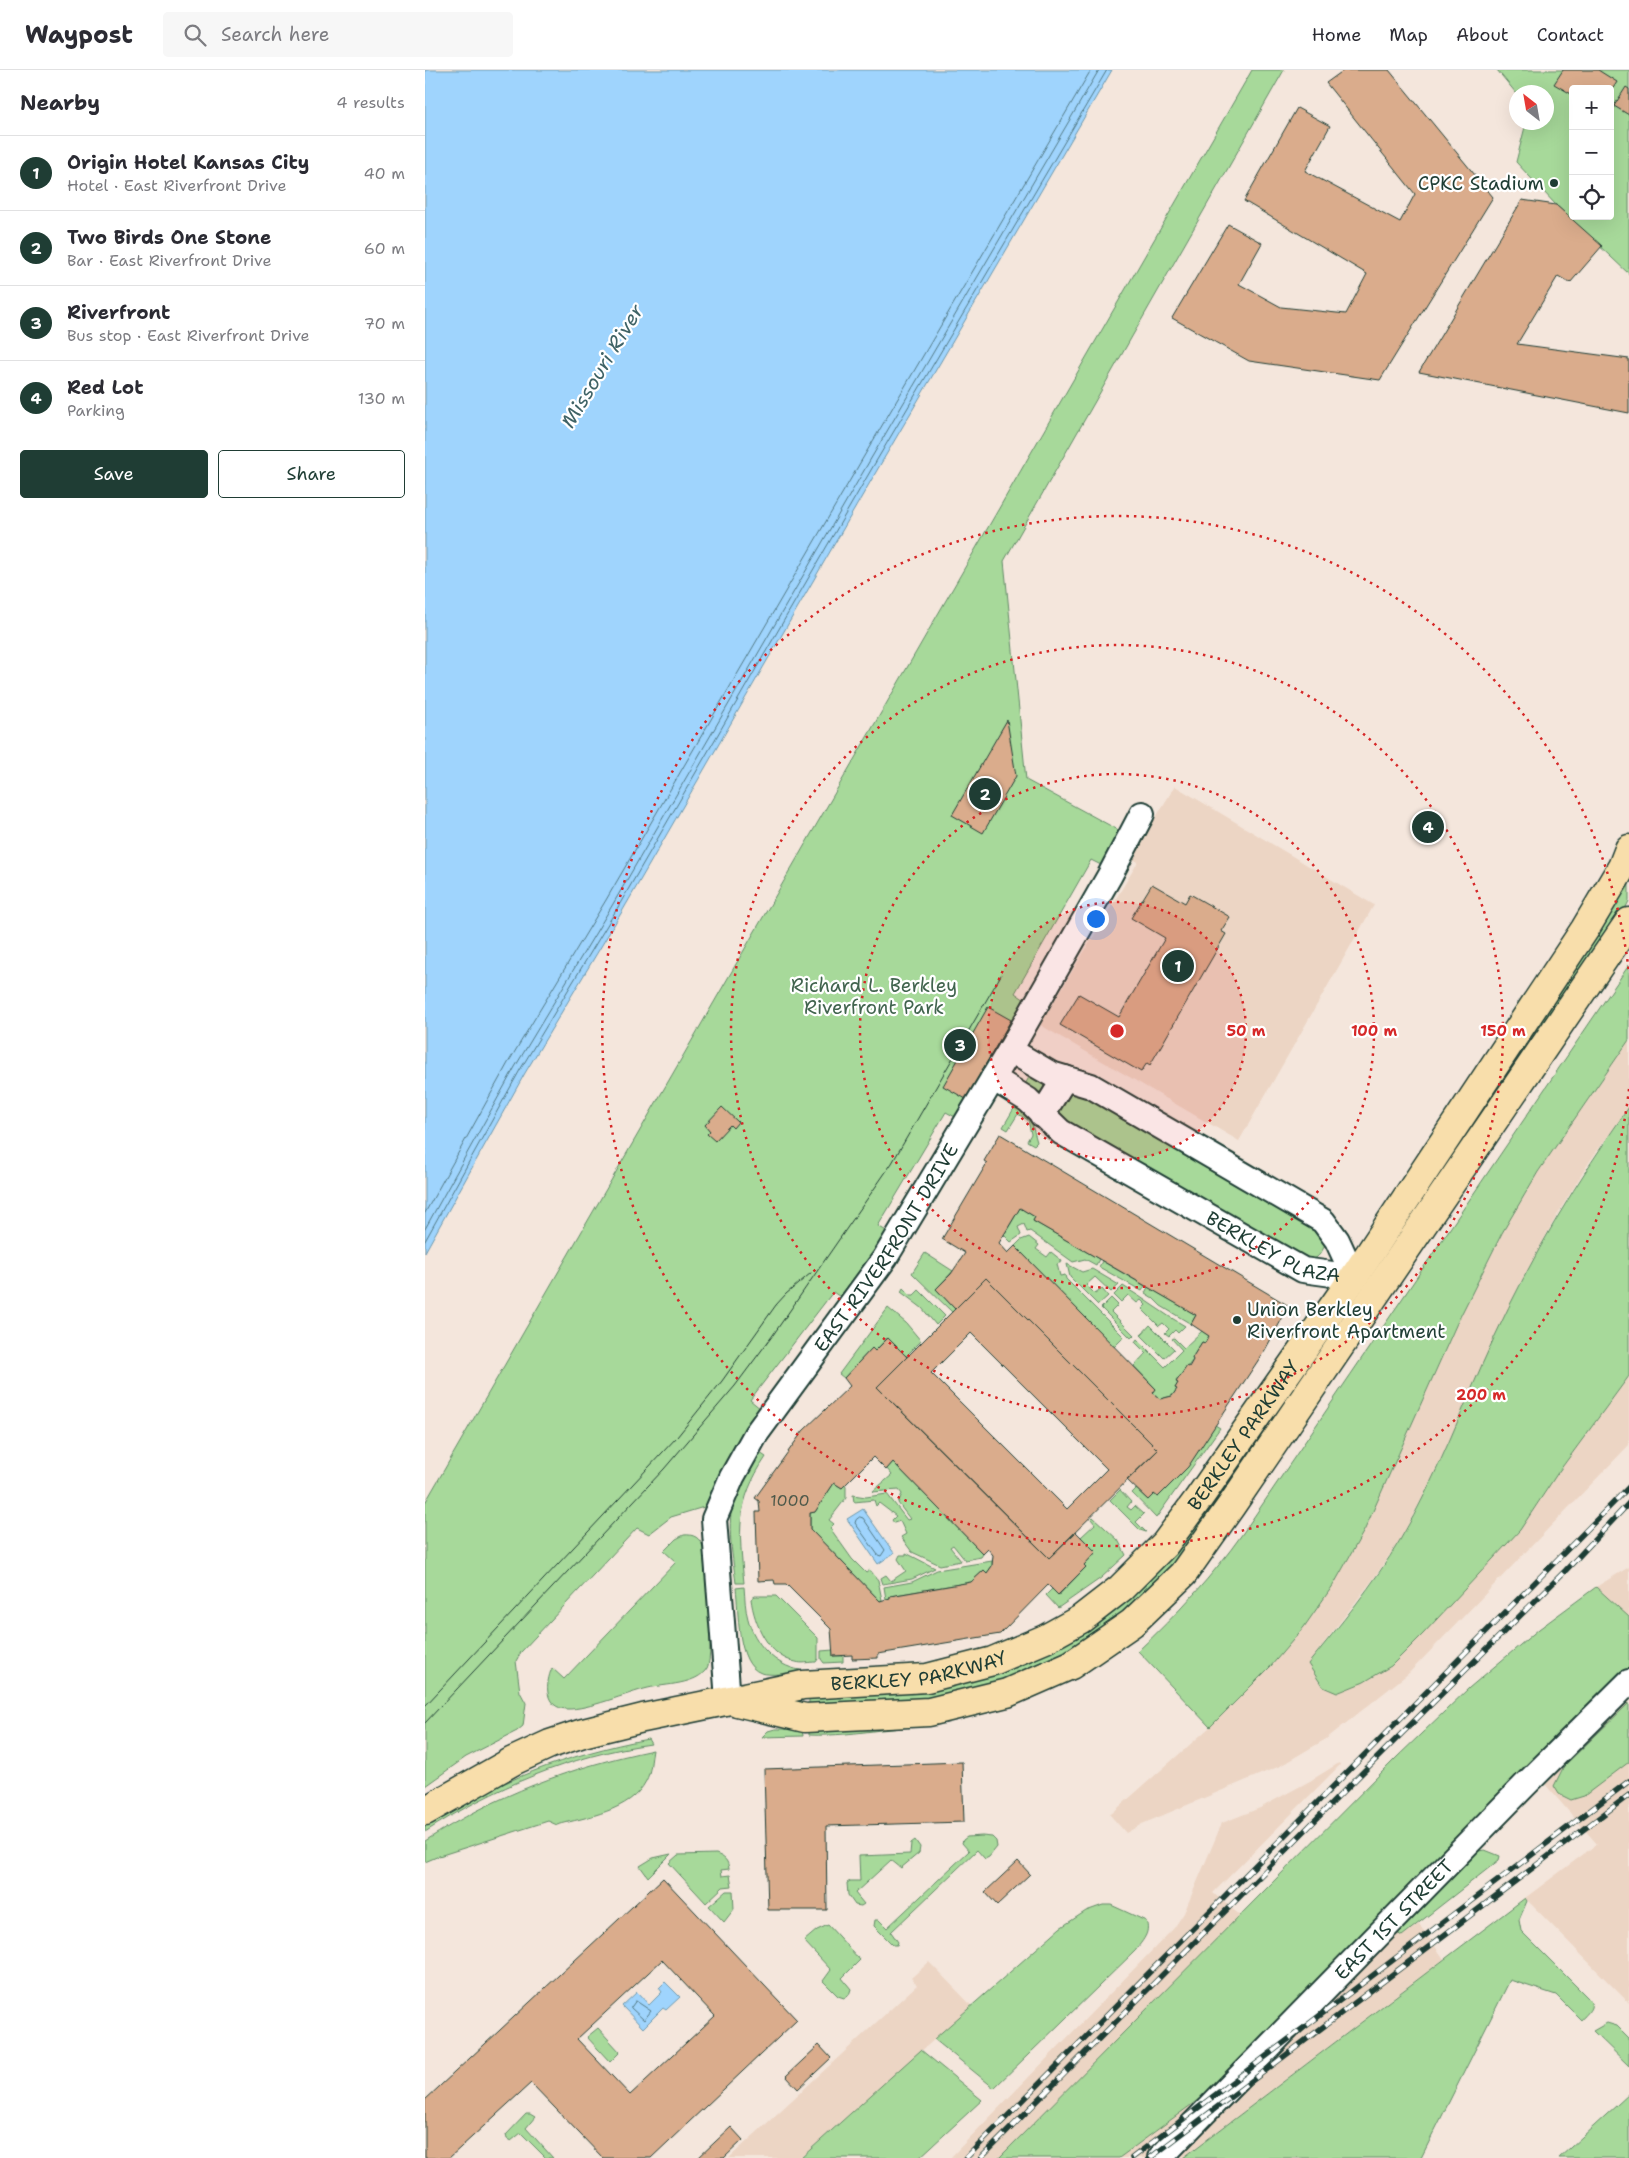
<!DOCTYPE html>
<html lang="en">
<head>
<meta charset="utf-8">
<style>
	:root { --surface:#fff; --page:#f7f7f7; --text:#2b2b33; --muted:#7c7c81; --line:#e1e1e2; --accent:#1f3d34 }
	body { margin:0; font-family:"Shantell Sans",sans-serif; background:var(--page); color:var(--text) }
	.controls { position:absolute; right:15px; top:15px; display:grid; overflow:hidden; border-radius:5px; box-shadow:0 5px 20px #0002 }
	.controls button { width:45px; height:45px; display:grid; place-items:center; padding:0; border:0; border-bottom:1px solid var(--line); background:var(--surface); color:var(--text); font:25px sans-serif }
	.compass { position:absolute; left:1084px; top:15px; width:45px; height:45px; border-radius:50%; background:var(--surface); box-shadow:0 5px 20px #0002; rotate:329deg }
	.you { position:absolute; left:670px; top:848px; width:18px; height:18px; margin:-12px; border:4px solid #fff; border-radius:50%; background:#1a73e8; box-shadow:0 0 0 8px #1a73e833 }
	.badge { display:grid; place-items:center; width:32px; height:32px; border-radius:50%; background:var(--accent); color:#fff; font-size:16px; font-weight:700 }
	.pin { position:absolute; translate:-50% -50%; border:2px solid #fff; box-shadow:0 1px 5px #0006 }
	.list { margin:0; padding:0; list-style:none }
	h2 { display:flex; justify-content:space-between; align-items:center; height:65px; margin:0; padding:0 20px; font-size:21px }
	h2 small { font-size:16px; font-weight:400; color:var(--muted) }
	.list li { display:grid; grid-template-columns:32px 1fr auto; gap:15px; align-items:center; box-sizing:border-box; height:75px; padding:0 20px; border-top:1px solid var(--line) }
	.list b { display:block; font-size:19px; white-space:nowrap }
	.list p { margin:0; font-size:16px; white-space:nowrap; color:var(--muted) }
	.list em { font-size:16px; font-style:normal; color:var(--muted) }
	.actions { display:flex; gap:10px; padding:15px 20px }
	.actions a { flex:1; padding:11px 0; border:1px solid var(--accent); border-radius:5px; text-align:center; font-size:18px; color:var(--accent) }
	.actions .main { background:var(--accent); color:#fff }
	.icon { flex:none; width:28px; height:28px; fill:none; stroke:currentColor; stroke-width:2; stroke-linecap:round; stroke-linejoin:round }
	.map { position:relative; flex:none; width:1204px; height:2088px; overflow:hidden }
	header { display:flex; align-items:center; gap:30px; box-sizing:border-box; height:70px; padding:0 25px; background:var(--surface); border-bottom:1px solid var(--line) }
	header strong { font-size:24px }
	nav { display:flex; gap:28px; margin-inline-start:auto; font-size:18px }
	.search { width:350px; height:45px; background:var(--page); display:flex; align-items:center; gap:12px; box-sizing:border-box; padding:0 18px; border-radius:5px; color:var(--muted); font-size:19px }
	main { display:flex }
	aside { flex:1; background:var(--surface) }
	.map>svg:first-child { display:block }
</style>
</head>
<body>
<header>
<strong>Waypost</strong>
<div class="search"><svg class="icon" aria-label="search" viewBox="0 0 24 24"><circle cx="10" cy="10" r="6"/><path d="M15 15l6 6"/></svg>Search here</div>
<nav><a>Home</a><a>Map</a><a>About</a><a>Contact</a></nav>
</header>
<main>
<aside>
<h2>Nearby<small>4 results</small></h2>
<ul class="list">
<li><span class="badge">1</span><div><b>Origin Hotel Kansas City</b><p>Hotel · East Riverfront Drive</p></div><em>40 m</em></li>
<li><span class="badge">2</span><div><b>Two Birds One Stone</b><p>Bar · East Riverfront Drive</p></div><em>60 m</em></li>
<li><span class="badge">3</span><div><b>Riverfront</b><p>Bus stop · East Riverfront Drive</p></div><em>70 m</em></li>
<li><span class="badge">4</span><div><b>Red Lot</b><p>Parking</p></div><em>130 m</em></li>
</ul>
<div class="actions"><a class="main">Save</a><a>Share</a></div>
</aside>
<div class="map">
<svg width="1204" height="2088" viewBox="0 0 1204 2088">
	<rect width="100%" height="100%" fill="#f4e6dc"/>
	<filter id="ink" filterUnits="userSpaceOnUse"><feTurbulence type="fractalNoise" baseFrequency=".02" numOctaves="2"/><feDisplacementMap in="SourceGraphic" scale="10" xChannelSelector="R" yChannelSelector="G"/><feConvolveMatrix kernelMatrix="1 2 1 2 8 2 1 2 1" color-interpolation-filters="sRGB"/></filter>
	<g filter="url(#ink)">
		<!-- built -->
		<path fill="#ecd5c4" d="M750,716L949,835L814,1071L612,953L618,939L623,942L713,792L706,788Z
			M1204,970V1037L1165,1091L1132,1145L1095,1214L1005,1413L975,1470L949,1508L883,1594L912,1623L939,1612L966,1596L1095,1460L1132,1404L1204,1306V1375L984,1603L901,1669L855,1696L717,1754L701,1763L685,1745L785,1657L846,1596L879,1557L909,1514L940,1459L1032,1253L1077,1163L1113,1102Z
			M1204,1497V1547L1171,1517Z
			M1204,1627V1933L1100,1828L1172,1774L1119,1713Z
			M914,1693L915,1695L788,1823L816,1846L574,2088H525L749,1858L759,1843L797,1753L835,1738L885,1711Z
			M994,1854L1019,1889L759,2087L752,2085L972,1863L977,1866Z
			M504,1892L547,1936L376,2088H304L492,1915L486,1908Z
			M808,2004L721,2088H694Z"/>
		<!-- green -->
		<path fill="#a7d99a" stroke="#638b67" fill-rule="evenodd" d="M827,0H859L579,491L601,710L697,762L678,796L666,790L590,923L600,930L532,1048L521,1042L453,1156L463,1162V1166L418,1229L408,1222L325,1330L336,1339L284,1432L279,1437L246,1447L224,1464L212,1458L96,1582L91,1591L95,1622L101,1633L98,1656L92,1661L41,1687L0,1716V1433Z
			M1072,0H1204V204L1131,135L1091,92L1101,53L1122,52V22L1091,23ZM1148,19H1185V146H1148Z
			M1204,808V831L1201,837L962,1183L956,1179Z
			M1204,895V970L1113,1102L1077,1163L1032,1253L940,1459L909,1514L879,1557L846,1596L785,1657L713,1581C752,1544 787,1507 818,1463Z
			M607,1002C616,1009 626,1017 611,1024L598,1018Z
			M651,1019L894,1157L900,1174C897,1184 891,1190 881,1192L642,1057L633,1041L641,1023Z
			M591,1035L604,1044L612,1072L609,1075L602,1071L606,1064L603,1050L593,1044L583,1060L578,1057Z
			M1204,1037V1306L1132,1404L1095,1460L998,1564L966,1596L939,1612L912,1623L898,1617L883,1594C915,1555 949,1514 975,1470C1013,1406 1038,1335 1069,1268C1107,1186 1152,1110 1204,1037Z
			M595,1138L610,1147L608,1151L674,1189L671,1195L660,1189L648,1192L605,1161L602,1162L599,1154L593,1157L596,1165L586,1172L579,1165Z
			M604,1167L614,1175L611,1179L622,1187L626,1182L636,1190L637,1192L632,1194L635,1206L640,1205L641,1209L699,1267L689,1277L590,1176L596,1170Z
			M500,1183L528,1201L511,1219L530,1239L527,1242L487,1203Z
			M677,1191L720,1216L717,1221L674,1197Z
			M642,1194L657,1202L667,1199L694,1215L686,1222L670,1207L661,1215L670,1224L677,1219L683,1226L673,1235L645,1207Z
			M698,1216C720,1229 738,1244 760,1256L753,1263L750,1260L744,1266L740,1263L744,1259L738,1253L734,1256L717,1239L721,1235L716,1230L712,1233L703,1225L696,1232L689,1225Z
			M723,1217L771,1245L766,1254L736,1236L728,1228L720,1223Z
			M478,1218L485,1225H489L494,1220L520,1246L511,1255L497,1238L476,1222Z
			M686,1228L693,1235L686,1242L709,1265L706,1268L676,1238Z
			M463,1238L481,1253L496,1271L481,1286L462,1268L450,1281L446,1279L419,1308L414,1304Z
			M725,1255L749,1279L739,1288L716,1265Z
			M777,1261L784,1266L780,1273L777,1272L767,1288L768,1290L751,1311L753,1313L750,1318L752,1319L747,1326L735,1329L728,1323L731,1319L709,1296L721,1283L710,1272L712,1269L740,1297L757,1280L747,1269L749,1268L759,1278Z
			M860,1322L864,1326L836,1374L774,1468L720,1526L645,1582L597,1605L518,1628L384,1636V1625L640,1573Z
			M790,1355L795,1358L731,1448L707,1423L711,1419L723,1430L729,1424L733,1427Z
			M332,1381L341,1387C310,1433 314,1461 319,1513H311C307,1482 300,1448 312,1419C318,1406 326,1393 332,1381Z
			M468,1392L558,1484L556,1487L540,1490L528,1475L525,1477L536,1491L515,1495L487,1482L476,1467L481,1464L475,1451L469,1453L467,1450L471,1446L454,1433L451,1436L449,1430L429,1432L428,1425L441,1427L462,1424L482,1450L485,1449L473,1433L477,1424L474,1420L447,1422L467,1405L462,1399Z
			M409,1413L417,1418L420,1415L421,1417V1428L404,1450L409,1454L405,1458L427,1489L441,1503L445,1500L453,1510L457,1530L455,1531L385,1459V1443L390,1442Z
			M695,1420L706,1432L702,1437L706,1440L710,1436L719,1444L711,1452L721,1462L715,1460L685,1430Z
			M668,1447L693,1470L701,1485L676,1508L633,1538L621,1525L627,1519L634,1525L661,1497L659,1495L671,1482L656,1467L670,1454L666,1449Z
			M259,1465C269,1464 275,1468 278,1477C279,1498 290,1585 282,1598C272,1615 240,1614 223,1618C202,1623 162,1640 142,1639C119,1638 120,1614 127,1598L139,1609L251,1492L239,1481L251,1469Z
			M481,1483L510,1498L487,1509L458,1514L456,1508L461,1505L466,1511L481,1501L473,1489L475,1485H481Z
			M567,1491V1496L562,1503L559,1500L546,1512L465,1526V1528L461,1529L459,1517L487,1512L512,1500Z
			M319,1517C320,1528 320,1539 323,1549C329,1573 350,1596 375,1600V1603C363,1603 347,1606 336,1603C311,1594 314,1541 311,1518Z
			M1171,1517L1204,1547V1597L928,1877L808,2004L694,2088H574L972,1687L1044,1618L1114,1559Z
			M330,1526H351L393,1568V1589L391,1592C384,1592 377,1594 371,1592C343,1587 329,1553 326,1529Z
			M408,1580V1586H418V1592L399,1593L396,1589V1581Z
			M670,1595H673C600,1637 540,1653 456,1660C432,1663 409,1666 384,1665V1658Z
			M1204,1633V1692L1159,1726L1146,1730L1134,1724L1129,1716L1139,1696Z
			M350,1659H377L378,1666L337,1667L343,1661Z
			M223,1669L226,1674C146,1685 68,1718 0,1762V1756C69,1712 143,1684 223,1669Z
			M228,1680C226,1690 226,1702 221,1711C206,1741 161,1747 132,1755L123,1751L14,1786L0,1792V1771C71,1725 145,1697 228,1680Z
			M557,1766L567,1767L571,1771L572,1777L564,1787L560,1789L552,1780L466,1862L473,1872L472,1875H468L449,1856L450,1850H454L462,1858L544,1781L537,1773L538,1770L542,1767Z
			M490,1770L495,1777L494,1783L476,1798L466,1790L430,1823L439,1834L436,1836L430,1835L423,1825L422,1813L425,1811H435L434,1786L485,1784L486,1773Z
			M1060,1780L1075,1786L1074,1790L977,1866L972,1863L1053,1781Z
			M246,1784L223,1807L215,1796L228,1788Z
			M291,1784C299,1787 303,1790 304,1799L296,1800L297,1806L305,1805L307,1816L298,1817L281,1833L244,1793L253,1785Z
			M301,1821H308L309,1839L299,1852L284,1836Z
			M1100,1828L1102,1831L1094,1850L1096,1861L1163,1928C1171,1937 1163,1942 1156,1950L1131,1925L1085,1910L996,2088H758Z
			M678,1835H686L721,1851C726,1863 717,1871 710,1881L569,2018L509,1969L635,1858L661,1841Z
			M403,1855L435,1890L417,1908L426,1919L424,1925L419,1928L413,1926L398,1911L406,1900L379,1871L392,1860Z
			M1182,1953L1192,1956L1204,1968V1996L1168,1961Z
			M173,1958L195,1982L185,1992L162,1967Z
			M496,1980L557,2030L494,2088H376Z
			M1204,2024V2088H1134Z
			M101,2044H105L110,2047L101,2058L128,2088H121L96,2063L86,2071L82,2069L81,2065Z"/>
		<!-- water -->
		<path fill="#9fd4fd" stroke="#6c98ad" d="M0,0H687L451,402L198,840L100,1003L0,1182Z
			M438,1439L469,1483L453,1494L422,1449Z
			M240,1912L255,1927L241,1940L238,1938L218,1958L197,1936L212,1922L224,1935L237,1922L234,1918Z"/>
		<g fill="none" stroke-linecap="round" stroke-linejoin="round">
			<!-- shore -->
			<path stroke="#527984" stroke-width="1" d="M0,1143L83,993L181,830L435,393L666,0
				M0,1159L90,997L188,834L441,397L674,0
				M0,1171L95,1000L193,837L446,400L682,0
				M435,1447L438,1448L460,1480L456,1486L453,1485L430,1453L431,1450Z
				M211,1931L226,1941L219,1950L206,1938Z"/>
		</g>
		<!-- building -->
		<path fill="#daac8c" stroke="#1f3d34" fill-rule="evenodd" d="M919,0H964L1068,127L955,310L824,291L747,248L803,154L837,173L814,214L856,237L921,244L942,204L819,131L872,38L905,56L880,101L975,152L990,124L901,13Z
			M1138,0H1173L1192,12L1185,23V19H1148V25L1129,14Z
			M1201,17L1204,19V45L1189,36Z
			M1097,130L1131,135L1177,176L1145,213L1133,206L1092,274L1204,289V343L994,302Z
			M582,650L591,706L558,763L527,745Z
			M727,814L760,833L765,824L805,847L796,861L801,864L725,995L722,993L716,1002L635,955L654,924L694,947L740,868L706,848Z
			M563,937L586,950L541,1029L518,1016Z
			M297,1037L313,1052L308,1058L305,1055L290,1071L282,1064L285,1061L280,1055Z
			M575,1064L864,1236L840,1280L763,1397L733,1427L729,1424L723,1430L702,1410L733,1380L561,1208L530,1239L511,1219L526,1204L540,1183L517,1169L562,1093L559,1091ZM595,1138L610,1147L608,1151L771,1245L766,1254L784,1266L780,1273L777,1272L767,1288L768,1290L764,1297L762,1296L751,1312L753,1313L750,1318L752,1319L747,1326L735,1329L728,1323L731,1319L590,1176L583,1183L574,1173Z
			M561,1208L733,1380L624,1488L452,1317ZM546,1263L682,1399L642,1439L506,1303Z
			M463,1268L482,1287L452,1317L624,1488L651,1462L671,1482L659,1495L661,1497L633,1525L623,1515L575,1564L453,1584V1588L427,1589V1585L408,1586L406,1559L361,1514H350L349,1510L333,1511L331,1442H335L334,1431L330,1428L378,1361L425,1316L419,1308L447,1278L450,1281ZM448,1387L461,1400L468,1392L558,1484L563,1479L568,1485L567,1496L562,1503L559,1500L546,1512L465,1526V1528L455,1531L385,1459V1443L390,1442L409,1413L417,1418Z
			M537,1692L539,1752L401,1756L402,1840H343L339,1699Z
			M593,1791L605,1804L572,1835L560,1822Z
			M238,1808L372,1950L226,2088H178L106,2013L24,2088H0V2030ZM237,1890L290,1946L205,2025L152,1969Z
			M394,1975L406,1988L373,2019L361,2006Z
			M306,2057L318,2070L299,2088H273Z"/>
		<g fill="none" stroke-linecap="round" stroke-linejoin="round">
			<defs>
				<g id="minor">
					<path id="s1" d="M568,1008L603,1030L636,1062L878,1200L929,1207L912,1170L898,1151L666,1016L626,1004L585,980"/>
					<path d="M617,1045L640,1008"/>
					<path id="s2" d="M303,1630L289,1449L307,1407L331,1364L460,1188L585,980L685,805L717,744"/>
					<path id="s3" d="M735,2088L1100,1715L1204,1612"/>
				</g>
				<g id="major">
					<path d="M312,1632L380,1648L504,1642L582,1623L646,1595L707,1553L758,1504L806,1436L1204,852"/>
					<path id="s4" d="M0,1741L88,1691L125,1674L158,1663L218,1648L378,1615L502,1608L568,1591L620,1569L656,1549L696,1518L740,1474L774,1428L929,1207L1160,859L1197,797L1204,779"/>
				</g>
			</defs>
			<!-- minor casing -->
			<use href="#minor" stroke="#1f3d34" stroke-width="28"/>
			<!-- major casing -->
			<use href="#major" stroke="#1f3d34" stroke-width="31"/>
			<!-- minor -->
			<use href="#minor" stroke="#fff" stroke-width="24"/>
			<!-- major -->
			<use href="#major" stroke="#f8deab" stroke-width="28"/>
			<!-- tram -->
			<path stroke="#1f3d34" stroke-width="1" d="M0,1636L252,1367L297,1311L351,1235L361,1224L386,1203
				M0,1653L239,1399L310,1316L348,1265L467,1093L576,905"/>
			<defs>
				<path id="rail" d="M541,2088L1204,1417
					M556,2088L928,1712L1141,1500L1204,1433
					M707,2088L1204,1711
					M725,2088L1204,1725"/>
			</defs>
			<!-- rail casing -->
			<use href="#rail" stroke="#1f3d34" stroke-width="5.5"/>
			<!-- rail -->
			<use href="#rail" stroke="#fff" stroke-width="4" stroke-dasharray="11" stroke-linecap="butt"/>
		</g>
	</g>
	<!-- distance rings -->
	<circle cx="692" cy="961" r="129" fill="#d62828" fill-opacity=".12"/>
	<g fill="none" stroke="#d62828" stroke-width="2.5" stroke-dasharray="2.5 5">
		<circle cx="692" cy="961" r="129"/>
		<circle cx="692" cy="961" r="257"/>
		<circle cx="692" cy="961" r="386"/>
		<path d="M1204 1019A515 515 0 1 1 1204 903"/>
	</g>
	<!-- markers -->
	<g fill="#1f3d34" stroke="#fff" stroke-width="2">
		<circle cx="1129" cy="113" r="5"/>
		<circle cx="812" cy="1250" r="5"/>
	</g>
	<g text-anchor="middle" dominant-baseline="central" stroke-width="4.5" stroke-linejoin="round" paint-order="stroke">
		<!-- number labels -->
		<g font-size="16" fill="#4e594a">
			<text x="365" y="1430">1000</text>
		</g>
		<!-- poi labels -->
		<g font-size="19" fill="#1f3d34" stroke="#fff" text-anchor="end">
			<text x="1119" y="113">CPKC Stadium</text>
			<text x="822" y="1239" text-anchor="start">Union Berkley<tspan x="822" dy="22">Riverfront Apartment</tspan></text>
		</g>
		<!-- park labels -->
		<g font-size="19" fill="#41644e" stroke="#fff">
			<text x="449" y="915">Richard L. Berkley<tspan x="449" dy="22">Riverfront Park</tspan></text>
		</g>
		<!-- street labels -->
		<g font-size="19" fill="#1f3d34" stroke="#fff">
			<text stroke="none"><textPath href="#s1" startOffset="330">BERKLEY PLAZA</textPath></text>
			<text stroke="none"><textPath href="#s2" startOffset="504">EAST RIVERFRONT DRIVE</textPath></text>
			<text stroke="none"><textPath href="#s4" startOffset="939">BERKLEY PARKWAY</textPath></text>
			<text stroke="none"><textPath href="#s4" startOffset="519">BERKLEY PARKWAY</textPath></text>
			<text stroke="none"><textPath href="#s3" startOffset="334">EAST 1ST STREET</textPath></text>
		</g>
		<!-- water labels -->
		<g font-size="20" font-style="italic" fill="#3f6366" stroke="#fff">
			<text transform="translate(177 296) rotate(-59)">Missouri River</text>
		</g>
	</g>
	<circle cx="692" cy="961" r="8" fill="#d62828" stroke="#fff" stroke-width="2.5"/>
	<g font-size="15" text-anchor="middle" font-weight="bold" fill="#d62828" stroke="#fff" stroke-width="4.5" stroke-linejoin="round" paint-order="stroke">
		<text x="821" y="966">50 m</text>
		<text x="949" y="966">100 m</text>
		<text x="1078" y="966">150 m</text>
		<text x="1056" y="1330">200 m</text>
	</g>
</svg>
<div class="controls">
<button>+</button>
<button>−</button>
<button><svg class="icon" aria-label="locate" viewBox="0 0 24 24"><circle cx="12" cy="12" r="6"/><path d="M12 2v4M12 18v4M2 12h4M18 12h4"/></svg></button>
</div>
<svg class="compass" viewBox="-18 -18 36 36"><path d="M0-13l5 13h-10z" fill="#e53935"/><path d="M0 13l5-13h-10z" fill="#7c7c81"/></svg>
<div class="you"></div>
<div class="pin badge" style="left:753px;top:896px">1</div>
<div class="pin badge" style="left:560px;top:724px">2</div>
<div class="pin badge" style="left:535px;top:975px">3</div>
<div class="pin badge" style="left:1003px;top:757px">4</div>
</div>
</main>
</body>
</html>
